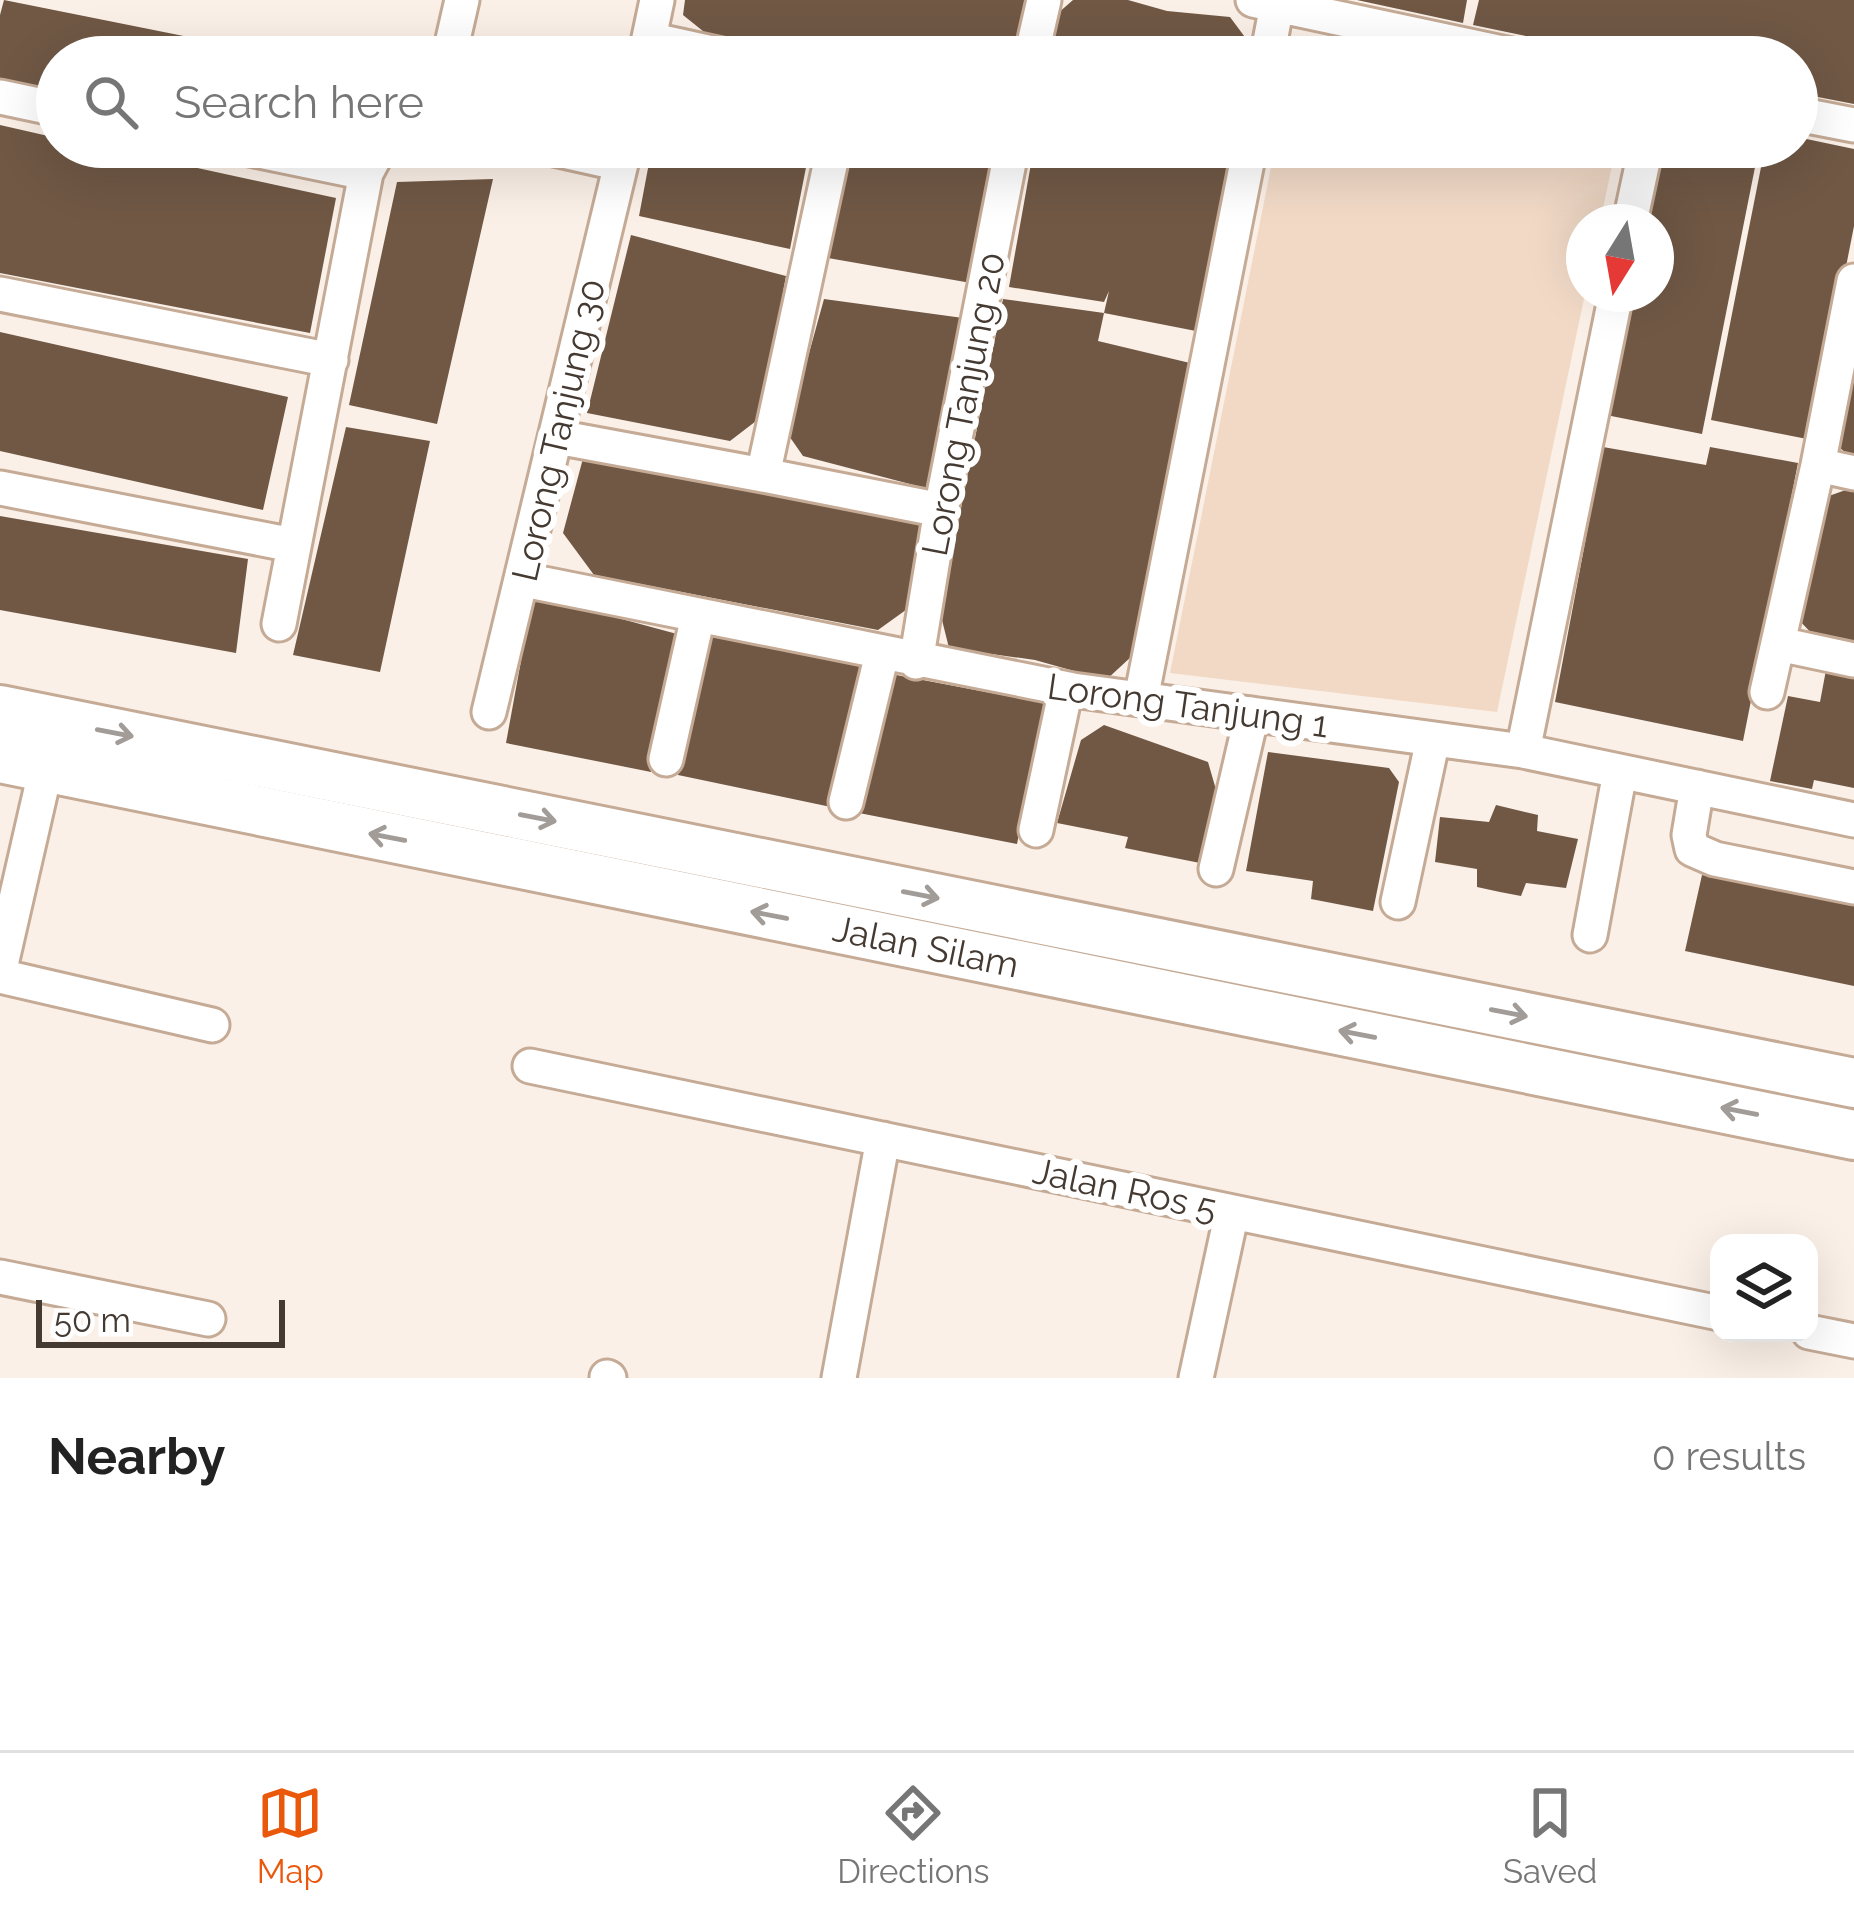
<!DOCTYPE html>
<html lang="en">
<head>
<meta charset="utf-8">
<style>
	:root { --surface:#fff; --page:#f2f2f2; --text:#222; --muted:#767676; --line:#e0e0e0; --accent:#ea580c }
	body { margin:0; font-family:Raleway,sans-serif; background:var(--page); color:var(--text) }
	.controls { position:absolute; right:36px; bottom:36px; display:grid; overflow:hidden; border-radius:24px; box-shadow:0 12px 48px #0002 }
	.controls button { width:108px; height:108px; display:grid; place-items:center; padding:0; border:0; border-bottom:3px solid var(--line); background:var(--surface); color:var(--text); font:60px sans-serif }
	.compass { position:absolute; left:1566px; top:204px; width:108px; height:108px; border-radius:50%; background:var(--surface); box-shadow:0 12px 48px #0002; rotate:191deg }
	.scale { position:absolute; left:36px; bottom:30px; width:249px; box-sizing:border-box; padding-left:12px; border:6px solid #453a32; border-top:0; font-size:33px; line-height:42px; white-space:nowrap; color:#453a32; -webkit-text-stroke:9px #fff; paint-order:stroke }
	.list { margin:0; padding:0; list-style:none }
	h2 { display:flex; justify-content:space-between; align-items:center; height:156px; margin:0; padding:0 48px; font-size:51px }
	h2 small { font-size:39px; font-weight:400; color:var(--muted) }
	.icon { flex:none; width:66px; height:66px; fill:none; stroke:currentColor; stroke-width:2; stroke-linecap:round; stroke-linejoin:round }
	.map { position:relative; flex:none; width:1854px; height:1378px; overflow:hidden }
	.search { position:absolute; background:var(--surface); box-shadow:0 12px 48px #0002; left:36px; right:36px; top:36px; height:132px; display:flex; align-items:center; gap:30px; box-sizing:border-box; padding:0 42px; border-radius:66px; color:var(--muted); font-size:45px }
	.sheet { height:372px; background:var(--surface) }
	nav { display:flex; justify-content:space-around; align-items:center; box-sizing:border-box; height:168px; border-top:3px solid var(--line); background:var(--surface); font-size:33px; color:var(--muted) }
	nav a { display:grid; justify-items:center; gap:6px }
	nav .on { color:var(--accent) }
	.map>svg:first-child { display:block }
</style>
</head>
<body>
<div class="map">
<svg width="1854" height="1378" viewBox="0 0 1854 1378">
	<rect width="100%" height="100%" fill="#fbf0e7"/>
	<!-- green -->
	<path fill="#f1d9c6" d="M1275,147H1616L1600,222H1584L1585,294L1497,712L1170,673Z"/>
	<!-- building -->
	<path fill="#705845" d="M4,0L279,55V57H57V91L0,80V15Z
		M685,0H1027L1016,57H782L724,48L683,15Z
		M1073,0H1128L1167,11L1230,17L1256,52L1255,57H1050L1057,14Z
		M1357,0H1467L1463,23Z
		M1479,0H1854V104L1797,93V57H1626L1473,25Z
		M0,125L57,138V147H101L336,198L310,333L0,273Z
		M1797,137L1854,149V226L1812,440L1711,420L1765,147H1797Z
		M652,147H810L790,249L639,216Z
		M853,147H995L971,283L828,258Z
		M1034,147H1237L1201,332L1104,313L1109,291L1104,302L1009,287Z
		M1655,147H1759L1702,434L1601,414L1626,294H1656V222H1640Z
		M493,179L437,424L349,405L397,182Z
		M631,235L786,276L760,418L730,441L587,413Z
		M824,299L963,318L929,489L803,456L787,433Z
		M1003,299L1104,313L1098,341L1190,363L1132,656L1106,680L1035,660L949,648L940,612Z
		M0,332L288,397L263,510L0,451Z
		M1852,376H1854V461L1836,444Z
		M346,427L430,441L380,672L293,655Z
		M1603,447L1706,465L1710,447L1798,463L1743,741L1555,702Z
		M585,451L922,522L910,607L878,630L594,575L563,533Z
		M1854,487V646L1816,638L1797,618L1826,497Z
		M0,516L248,559L236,653L0,610Z
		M533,595L677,634L651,772L506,743Z
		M710,631L865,662L831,807L678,775Z
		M1826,670L1854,675V788L1814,780L1812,789L1770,781L1788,696L1820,702Z
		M891,674L1045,703L1017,844L859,813Z
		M1104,725L1208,762L1219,800L1200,863L1125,848L1128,837L1057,823L1081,740Z
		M1268,752L1389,768L1399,782L1373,911L1311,899L1313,881L1246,871Z
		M1496,805L1538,815L1537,831L1578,839L1566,888L1526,883L1521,896L1500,892L1477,887V869L1435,862L1440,817L1489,822Z
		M1702,875L1854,906V986L1685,951Z"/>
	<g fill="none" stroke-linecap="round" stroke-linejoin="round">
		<defs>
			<path id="minor" d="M1253,0L1521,57
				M649,39L731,57
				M449,57L462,0
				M645,57L657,0
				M1031,57L1044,0
				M1267,57L1277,5
				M0,97L57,109
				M1797,114L1854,125
				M240,147L366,173
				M545,147L621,164
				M834,147L763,475L941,510
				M1630,222L1646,147
				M0,294L331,360
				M557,437L763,475
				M1818,465L1854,473
				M0,488L293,545
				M524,580L1073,690L1523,751L1854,820
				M279,624L366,173L380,147
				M1779,644L1854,660
				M916,662L941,510L1012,147
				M1767,692L1818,465L1854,281
				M1141,699L1250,147
				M489,712L625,147
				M1523,751L1616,294
				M666,759L698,616
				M1697,787L1689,835L1692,849L1715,859L1854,887
				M846,802L882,654
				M1036,830L1066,689
				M1216,869L1252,714
				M1398,902L1433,739
				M1590,935L1620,772
				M0,969L46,768
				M0,976L212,1025
				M530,1066L1719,1313
				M0,1277L208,1319
				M1809,1332L1854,1341
				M607,1377L609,1378
				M839,1378L883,1139
				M1196,1378L1232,1212"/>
			<g id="highway">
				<path d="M0,710L1854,1083"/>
				<path id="s1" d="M0,758L1854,1135"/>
			</g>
		</defs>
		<!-- minor casing -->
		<use href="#minor" stroke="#c5ab96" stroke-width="39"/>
		<!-- highway casing -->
		<use href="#highway" stroke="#c5ab96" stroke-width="54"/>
		<!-- minor -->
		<use href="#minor" stroke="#fff" stroke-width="33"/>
		<!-- highway -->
		<use href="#highway" stroke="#fff" stroke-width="48"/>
	</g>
	<!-- one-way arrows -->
	<defs><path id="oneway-shaft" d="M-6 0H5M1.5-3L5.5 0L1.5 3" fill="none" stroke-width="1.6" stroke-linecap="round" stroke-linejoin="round" transform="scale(3)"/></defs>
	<g stroke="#a29c98">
		<use href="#oneway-shaft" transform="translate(115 733) rotate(11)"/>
		<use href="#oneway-shaft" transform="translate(538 818) rotate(11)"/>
		<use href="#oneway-shaft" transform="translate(387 837) rotate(-169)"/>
		<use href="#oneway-shaft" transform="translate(921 895) rotate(11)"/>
		<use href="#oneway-shaft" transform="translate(769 915) rotate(-169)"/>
		<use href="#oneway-shaft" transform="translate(1509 1013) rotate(11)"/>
		<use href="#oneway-shaft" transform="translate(1357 1034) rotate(-169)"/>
		<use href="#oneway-shaft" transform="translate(1739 1111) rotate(-169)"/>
	</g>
	<g text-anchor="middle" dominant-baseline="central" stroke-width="12" stroke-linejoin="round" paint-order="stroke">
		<!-- street labels -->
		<g font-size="36" fill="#453a32" stroke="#fff">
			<text transform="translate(963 404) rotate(-79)">Lorong Tanjung 20</text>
			<text transform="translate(558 430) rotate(-77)">Lorong Tanjung 30</text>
			<text transform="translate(1188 705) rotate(8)">Lorong Tanjung 1</text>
			<text stroke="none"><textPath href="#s1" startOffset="945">Jalan Silam</textPath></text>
			<text transform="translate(1125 1189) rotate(12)">Jalan Ros 5</text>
		</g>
	</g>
</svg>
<div class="controls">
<button><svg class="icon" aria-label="layers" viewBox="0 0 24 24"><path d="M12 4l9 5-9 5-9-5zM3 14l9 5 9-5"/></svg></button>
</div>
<svg class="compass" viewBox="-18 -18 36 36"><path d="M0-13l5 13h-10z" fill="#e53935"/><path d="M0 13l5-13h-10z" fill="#767676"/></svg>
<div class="scale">50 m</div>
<div class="search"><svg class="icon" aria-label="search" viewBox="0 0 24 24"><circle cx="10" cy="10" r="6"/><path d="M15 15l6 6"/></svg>Search here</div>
</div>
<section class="sheet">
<h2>Nearby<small>0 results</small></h2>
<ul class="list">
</ul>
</section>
<nav>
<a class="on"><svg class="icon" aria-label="map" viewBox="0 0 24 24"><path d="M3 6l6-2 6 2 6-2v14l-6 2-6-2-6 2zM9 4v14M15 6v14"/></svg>Map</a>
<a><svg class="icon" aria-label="directions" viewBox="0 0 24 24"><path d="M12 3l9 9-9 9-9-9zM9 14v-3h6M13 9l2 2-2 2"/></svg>Directions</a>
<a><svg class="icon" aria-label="saved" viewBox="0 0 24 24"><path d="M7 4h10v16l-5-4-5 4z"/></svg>Saved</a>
</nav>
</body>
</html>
